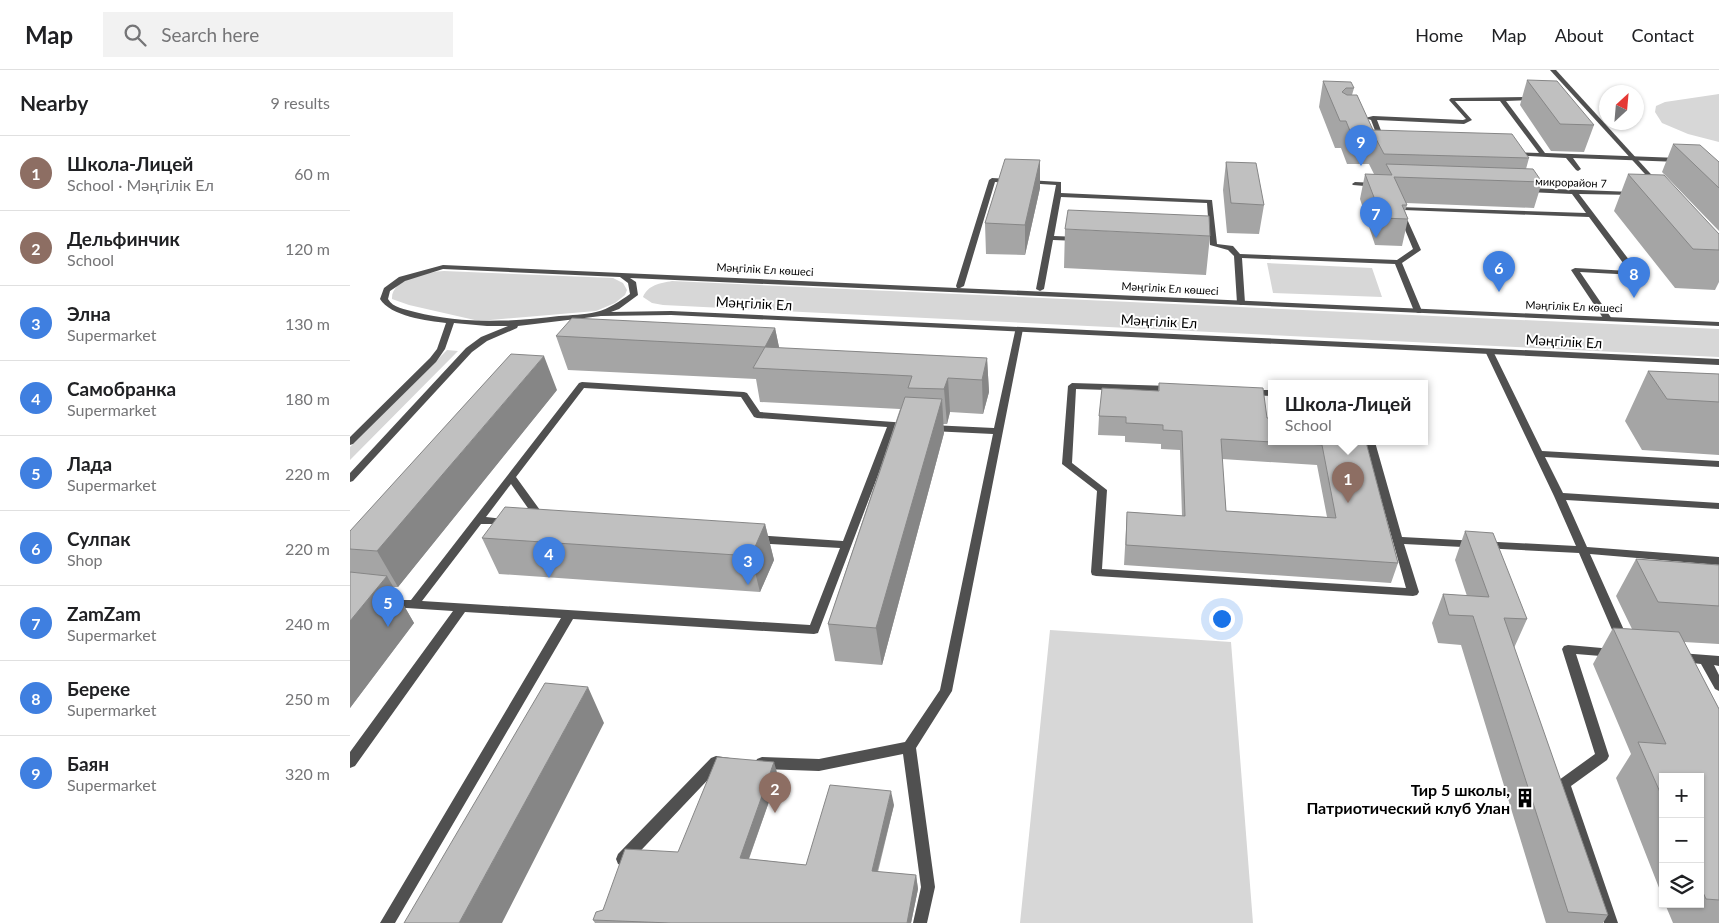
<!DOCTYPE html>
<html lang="en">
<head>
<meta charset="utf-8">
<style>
	:root { --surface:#fff; --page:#f2f2f2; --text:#202124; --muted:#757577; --line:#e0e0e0; --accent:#db2777 }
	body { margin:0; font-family:Lato,sans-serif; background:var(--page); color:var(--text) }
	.controls { position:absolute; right:15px; bottom:15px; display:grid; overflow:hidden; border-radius:0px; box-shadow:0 1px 4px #0004 }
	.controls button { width:45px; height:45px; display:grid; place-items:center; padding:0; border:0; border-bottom:1px solid var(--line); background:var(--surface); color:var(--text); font:25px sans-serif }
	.compass { position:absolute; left:1249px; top:15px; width:45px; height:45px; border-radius:50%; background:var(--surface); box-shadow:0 1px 4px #0004; rotate:26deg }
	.you { position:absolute; left:871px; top:548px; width:18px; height:18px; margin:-12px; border:4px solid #fff; border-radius:50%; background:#1a73e8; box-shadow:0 0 0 8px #1a73e833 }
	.badge { display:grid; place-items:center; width:32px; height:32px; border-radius:50%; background:var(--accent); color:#fff; font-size:16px; font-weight:700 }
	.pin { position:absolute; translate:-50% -41px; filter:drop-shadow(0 1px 2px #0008) }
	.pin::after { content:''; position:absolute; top:26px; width:18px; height:15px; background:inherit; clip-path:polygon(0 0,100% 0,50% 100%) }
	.popup { position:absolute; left:918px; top:310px; width:160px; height:65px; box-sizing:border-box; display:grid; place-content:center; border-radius:0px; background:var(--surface); filter:drop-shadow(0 1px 4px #0005); font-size:16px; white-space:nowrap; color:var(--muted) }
	.popup b { font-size:19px; color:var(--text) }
	.popup::after { content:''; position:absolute; left:50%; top:100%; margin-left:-10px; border:10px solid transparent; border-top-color:var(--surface) }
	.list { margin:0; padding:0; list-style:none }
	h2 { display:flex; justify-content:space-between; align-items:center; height:65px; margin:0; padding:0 20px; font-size:21px }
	h2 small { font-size:16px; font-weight:400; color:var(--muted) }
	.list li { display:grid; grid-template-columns:32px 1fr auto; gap:15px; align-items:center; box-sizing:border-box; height:75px; padding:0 20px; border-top:1px solid var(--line) }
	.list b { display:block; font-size:19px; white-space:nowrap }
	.list p { margin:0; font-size:16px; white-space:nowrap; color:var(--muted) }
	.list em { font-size:16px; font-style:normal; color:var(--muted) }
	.icon { flex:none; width:28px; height:28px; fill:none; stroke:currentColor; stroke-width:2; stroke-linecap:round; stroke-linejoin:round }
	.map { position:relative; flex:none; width:1369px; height:853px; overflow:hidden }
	header { display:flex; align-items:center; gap:30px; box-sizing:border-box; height:70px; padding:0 25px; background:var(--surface); border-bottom:1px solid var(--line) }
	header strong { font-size:24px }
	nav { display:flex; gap:28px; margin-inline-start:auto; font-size:18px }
	.search { width:350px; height:45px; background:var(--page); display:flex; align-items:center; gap:12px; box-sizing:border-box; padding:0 18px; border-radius:0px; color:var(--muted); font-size:19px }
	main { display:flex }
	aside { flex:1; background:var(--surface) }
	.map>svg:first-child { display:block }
</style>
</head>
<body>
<header>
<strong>Map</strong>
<div class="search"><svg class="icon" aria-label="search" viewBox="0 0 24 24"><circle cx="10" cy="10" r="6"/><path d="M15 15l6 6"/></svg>Search here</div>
<nav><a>Home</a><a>Map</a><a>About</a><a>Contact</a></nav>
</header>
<main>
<aside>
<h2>Nearby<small>9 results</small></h2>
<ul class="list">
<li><span class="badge" style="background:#8d6e63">1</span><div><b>Школа-Лицей</b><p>School · Мәңгілік Ел</p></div><em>60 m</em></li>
<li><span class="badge" style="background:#8d6e63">2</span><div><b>Дельфинчик</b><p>School</p></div><em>120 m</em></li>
<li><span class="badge" style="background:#3f7fe0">3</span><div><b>Элна</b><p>Supermarket</p></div><em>130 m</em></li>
<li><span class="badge" style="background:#3f7fe0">4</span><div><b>Самобранка</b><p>Supermarket</p></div><em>180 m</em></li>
<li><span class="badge" style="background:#3f7fe0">5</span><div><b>Лада</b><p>Supermarket</p></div><em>220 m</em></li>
<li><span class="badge" style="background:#3f7fe0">6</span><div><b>Сулпак</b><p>Shop</p></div><em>220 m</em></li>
<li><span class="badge" style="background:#3f7fe0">7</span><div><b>ZamZam</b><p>Supermarket</p></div><em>240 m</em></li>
<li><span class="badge" style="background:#3f7fe0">8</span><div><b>Береке</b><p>Supermarket</p></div><em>250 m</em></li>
<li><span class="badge" style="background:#3f7fe0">9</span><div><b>Баян</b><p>Supermarket</p></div><em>320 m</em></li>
</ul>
</aside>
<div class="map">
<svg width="1369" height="853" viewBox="0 0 1369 853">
	<rect width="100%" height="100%" fill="#fff"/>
	<!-- green -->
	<path fill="#d7d7d7" d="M1369,24V72L1338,64L1312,53L1305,42L1306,36L1315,32Z
		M917,193L1022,198L1032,227L923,223Z
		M94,201L263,208L273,213L277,220L275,225L265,233L246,241L129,251L59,235L42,229C41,208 78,202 94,201Z
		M322,211L1369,259V287L313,235L302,233L293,227C298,215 310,213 322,211Z
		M97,280L108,281L0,390V377Z
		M700,560L881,572L903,853H670Z"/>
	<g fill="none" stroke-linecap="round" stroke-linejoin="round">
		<!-- service -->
		<path fill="#505050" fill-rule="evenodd" d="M1184,27L1186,28V30L1156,31L1195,83L1329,88L1332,90L1329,92L1223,88L1231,99L1228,101L1226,100L1216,88L1161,85V83L1163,82L1189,83L1150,31H1105L1122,50L1114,54L1027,50L1035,71L1032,73L1029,71L1021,50L1015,48L1023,46L1113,50L1116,49L1099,30L1101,28Z
			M642,108L660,109L663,111L660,113L645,112L614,216L610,218H607L606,216L639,110Z
			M677,110L711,112V123L862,130L867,174L883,176L890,184L1047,190L1063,179L1046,138L1047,137L1236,143L1222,124L1178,122L1175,120L1178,118L1283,122L1285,123V125L1229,124L1289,203L1285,205L1230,202L1262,249L1258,251H1255L1221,200L1225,198L1279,201L1239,147L1053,140L1071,180L1052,193L1072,241L1071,243H1068L1064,241L1045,194L892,188L895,233L891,235L887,233L884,186L878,180L860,175L857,133L711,127L704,166L729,167L732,169L729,171L703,170L694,219L690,221L686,219L706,115L675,113L674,112Z
			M1005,112L1026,113L1029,115L1026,117L1003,115L1002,114Z
			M666,257H672L673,259L602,621L566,678L585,817L577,853H563L571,817L553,684L469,701L412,699L407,697L405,693L407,689L412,687L469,689L555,672L590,620L643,364L581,361L576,358L581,355L644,358Z
			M1136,279H1142L1143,281L1192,381L1369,391V397L1195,387L1213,423L1369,433V439L1216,430L1237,477L1369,487V495L1240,484L1278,569L1276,572L1272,573L1268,572L1266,569L1229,483L1054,474L1069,522L1067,525L1063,526L746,506L742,505L741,502L747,421L712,394L718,316L722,313L821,316L825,319L821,322L726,319L722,393L757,420L752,499L1056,518L1015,372H1025L1052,467L1226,476L1204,426L1135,281Z
			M232,312L394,322L397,323L410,342L557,353L562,356L557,359L546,358L468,563L464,564L223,549L45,853H30L211,548L115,542L5,696L0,698V682L103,541L41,537L37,536L35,533L37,530H61L229,313ZM234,318L391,327L404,347L407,348L537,357L493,471L405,465L400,469L405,473L490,478L460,555L72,531L131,454H162L163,452L162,450L136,447L161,414L187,451H195L196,449L195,447L166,407Z
			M900,320H922V326L897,325L896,323L897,321Z
			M1218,575L1263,579L1267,580L1269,583L1267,586L1263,587L1226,584L1259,686L1257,690L1221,716L1268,853H1254L1207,714L1209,710L1245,684L1212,579L1214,576Z
			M1330,583L1369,586V596L1364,595L1369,605V621L1365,619L1351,594L1326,591L1324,588L1326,585Z
			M366,686L380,688L382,692L380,696L369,698L278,794L273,796L268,794L266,789L268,784L361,688Z"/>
		<!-- minor -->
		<path fill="#505050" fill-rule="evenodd" d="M1200,0H1206L1309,113V115H1305Z"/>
		<!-- tertiary -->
		<path fill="#505050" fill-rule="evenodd" d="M93,195L1369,252V256L280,208L286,212L288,225L269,239L261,242L321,241L1369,289V295L321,245L251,246L168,256L167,258L137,271L122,282L3,411L0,412V403L116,278L131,267L158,256H137L104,253L95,279L86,292L3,374L0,375V367L80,288L87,279L96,253C78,251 40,246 30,229L34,218L49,207ZM93,199L270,207L278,213L280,224C270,231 259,239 246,242C234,245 221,245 209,246C160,252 112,254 65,242C55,239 43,238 38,229L40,221L55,211Z"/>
	</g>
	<!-- wall -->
	<path fill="#a5a5a5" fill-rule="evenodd" d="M1177,10L1244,55L1234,82L1201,81L1170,35Z
		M973,11L1004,18L1002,25L1023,60L1179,88L1176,99L1192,112L1184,138L1056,133L1057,135L1055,141L1058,149L1052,176L1025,175L1010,129L1015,104H1024L1019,94H997L991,78H985L969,37Z
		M1323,74L1369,92V161L1312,102Z
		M690,90V118L675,185L636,184L635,153Z
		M876,92L914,135L909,164L877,163L873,120Z
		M1278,104L1369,164V212L1365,220L1325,218L1264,141Z
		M715,159L860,166L856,205L714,198Z
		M425,258L429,278L637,288L639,322L633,344L600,342L597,354H593L594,363L532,595L485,591L478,554L550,339L410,332L406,309L218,300L206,266Z
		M1298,301L1369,304V385L1292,380L1275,351Z
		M809,313L917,348L1016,372L1048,493L1041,513L774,495L777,442L832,446L830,380L811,379V374L775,372V366L748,365L749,346L808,321ZM872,389L967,395L977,447L876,441Z
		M207,320L48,517H43L64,553L0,638V461Z
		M415,454L424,490L410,522L149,504L132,468Z
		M1115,461L1177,549L1164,578L1258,845L1253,853H1196L1111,575L1088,573L1082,553L1093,524L1117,526L1105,490Z
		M1286,489L1369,495V574L1334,572L1369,639V853H1323L1315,834H1350V707H1313V828L1266,708L1281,684L1243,594L1263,558L1282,559L1266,526Z
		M428,706L399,789L456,795L544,735L528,802L566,805L568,819L561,853H245L243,850L253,840Z"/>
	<!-- shaded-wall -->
	<path fill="#868686" d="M690,90V118L675,185V155Z
		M425,258L432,291L415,277Z
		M194,286L207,320L48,517L27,481Z
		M637,288L639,322L633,344L632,310Z
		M598,308L600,342L597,354L594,319Z
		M592,329L594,363L532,595L526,558Z
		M415,454L424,490L410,522L401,486Z
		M37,506L64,553L0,638V551Z
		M238,617L254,653L152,853H109Z
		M424,692L428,706L394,802L390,788Z
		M541,721L544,735L524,814L522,801Z
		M566,805L568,819L561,853H557Z"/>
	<!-- building -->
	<path fill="#c0c0c0" stroke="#868686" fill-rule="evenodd" d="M1177,10L1207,11L1244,55L1210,54Z
		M973,11L1001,12L1004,18H996L992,22L997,25H1007L1023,60L1162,64L1179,88L1034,84L1025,67L1002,66L996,51H990Z
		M1323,74L1350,75L1369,92V118Z
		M655,89L690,90L675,155L635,153Z
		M876,92L906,93L914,135L881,133Z
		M1036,94L1183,99L1192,112L1044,107L1057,135H1052L1058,149L1032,148L1015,104L1042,105Z
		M1278,104L1314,105L1369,164V180L1343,179Z
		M718,140L859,146L860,166L715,159Z
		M222,248L425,258L415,277L206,266Z
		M415,277L637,288L632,310L598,308L594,319L558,318L562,306L403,298Z
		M161,284L194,286L27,481L0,479V461Z
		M1298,301L1369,304V332L1317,329Z
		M809,313L913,318L917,348H922V372H1016L1048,493L776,475L777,442L835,446L832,361L813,360V355L776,353V347L749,346L752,318L809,321ZM871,369L972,375L986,448L876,441Z
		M555,327L592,329L526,558L478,554Z
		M155,437L415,454L401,486L132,468Z
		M1115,461L1143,463L1177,549L1154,548L1258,845L1218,842L1123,546L1099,545L1093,524L1139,527Z
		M1286,489L1369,495V536L1308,532Z
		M0,502L37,506L0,551Z
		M1263,558L1329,562L1369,639V830L1356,829L1350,816V707H1313V729L1288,672L1316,674Z
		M195,613L238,617L109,853H54Z
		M367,687L424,692L390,788L456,795L480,715L541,721L522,801L566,805L557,853H321L243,850L246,842L253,840L275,779L328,782Z"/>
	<!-- icons -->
	<defs>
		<symbol id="building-bare" viewBox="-9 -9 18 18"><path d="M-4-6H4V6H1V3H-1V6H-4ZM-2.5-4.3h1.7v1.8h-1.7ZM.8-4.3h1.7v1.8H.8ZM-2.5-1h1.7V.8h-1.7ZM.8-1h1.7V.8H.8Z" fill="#000" stroke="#fff" stroke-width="2.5" paint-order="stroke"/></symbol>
	</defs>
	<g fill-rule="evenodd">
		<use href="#building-bare" x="1161" y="714" width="28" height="28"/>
	</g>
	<g text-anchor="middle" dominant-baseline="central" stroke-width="4" stroke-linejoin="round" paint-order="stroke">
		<!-- far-street labels -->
		<g font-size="11" fill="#000" stroke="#fff">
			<text transform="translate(1221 112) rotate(2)">микрорайон 7</text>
			<text transform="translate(415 199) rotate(3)">Мәңгілік Ел көшесі</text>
			<text transform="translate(820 218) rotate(3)">Мәңгілік Ел көшесі</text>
			<text transform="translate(1224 236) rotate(2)">Мәңгілік Ел көшесі</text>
		</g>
		<!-- street labels -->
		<g font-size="14" fill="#000" stroke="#fff">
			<text transform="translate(404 233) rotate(3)">Мәңгілік Ел</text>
			<text transform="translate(809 251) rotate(3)">Мәңгілік Ел</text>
			<text transform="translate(1214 271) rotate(3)">Мәңгілік Ел</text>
		</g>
		<!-- near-poi labels -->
		<g font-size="16" font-weight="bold" fill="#000" stroke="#fff" text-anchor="end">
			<text x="1160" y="719">Тир 5 школы,<tspan x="1160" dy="18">Патриотический клуб Улан</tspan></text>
		</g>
	</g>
</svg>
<div class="controls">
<button>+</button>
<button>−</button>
<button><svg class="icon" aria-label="layers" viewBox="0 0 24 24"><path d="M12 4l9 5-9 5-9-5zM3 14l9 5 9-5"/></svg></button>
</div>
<svg class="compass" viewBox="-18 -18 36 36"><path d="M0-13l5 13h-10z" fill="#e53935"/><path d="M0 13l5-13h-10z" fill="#757577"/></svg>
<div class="you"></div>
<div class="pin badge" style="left:998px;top:433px;background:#8d6e63">1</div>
<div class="popup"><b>Школа-Лицей</b>School</div>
<div class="pin badge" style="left:425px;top:743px;background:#8d6e63">2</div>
<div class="pin badge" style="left:398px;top:515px;background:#3f7fe0">3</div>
<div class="pin badge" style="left:199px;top:508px;background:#3f7fe0">4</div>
<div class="pin badge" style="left:38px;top:557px;background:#3f7fe0">5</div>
<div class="pin badge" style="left:1149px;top:222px;background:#3f7fe0">6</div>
<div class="pin badge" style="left:1026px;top:168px;background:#3f7fe0">7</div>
<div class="pin badge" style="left:1284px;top:228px;background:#3f7fe0">8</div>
<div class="pin badge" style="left:1011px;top:96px;background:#3f7fe0">9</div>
</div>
</main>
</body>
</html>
